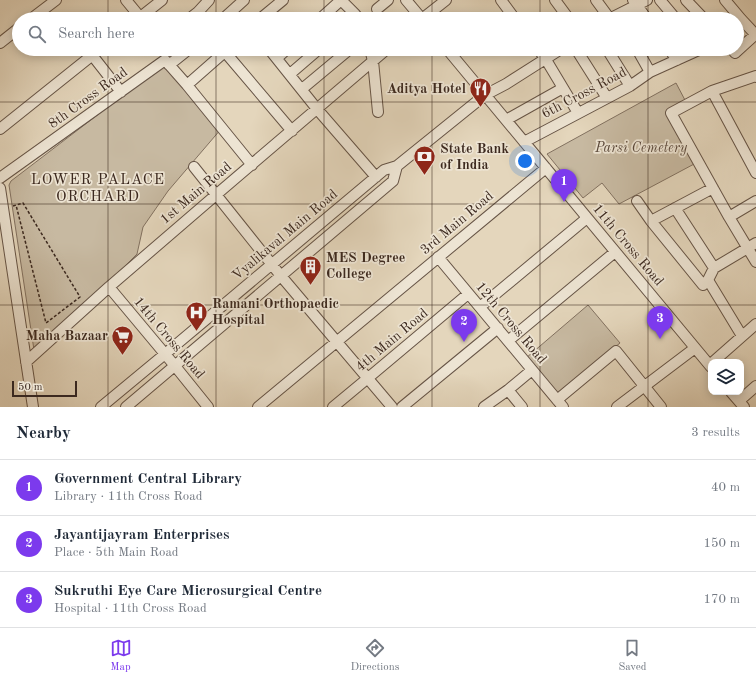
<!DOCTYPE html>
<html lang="en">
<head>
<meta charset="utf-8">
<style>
	:root { --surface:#fff; --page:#f6f6f7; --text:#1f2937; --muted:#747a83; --line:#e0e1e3; --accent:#7c3aed }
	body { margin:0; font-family:"Old Standard TT",serif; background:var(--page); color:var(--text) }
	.controls { position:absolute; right:12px; bottom:12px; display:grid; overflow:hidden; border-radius:8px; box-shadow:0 2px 10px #0003 }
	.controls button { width:36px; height:36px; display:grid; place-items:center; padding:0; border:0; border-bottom:1px solid var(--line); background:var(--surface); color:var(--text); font:20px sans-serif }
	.scale { position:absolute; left:12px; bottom:10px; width:65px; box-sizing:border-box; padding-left:4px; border:2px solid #3c291f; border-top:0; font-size:11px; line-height:14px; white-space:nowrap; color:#3c291f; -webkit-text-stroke:3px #ede4d3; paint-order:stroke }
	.you { position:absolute; left:525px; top:161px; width:14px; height:14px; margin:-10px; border:3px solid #fff; border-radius:50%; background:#1a73e8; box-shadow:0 0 0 6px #1a73e833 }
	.badge { display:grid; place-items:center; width:26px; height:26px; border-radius:50%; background:var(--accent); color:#fff; font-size:13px; font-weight:700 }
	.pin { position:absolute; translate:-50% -33px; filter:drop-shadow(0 1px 2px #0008) }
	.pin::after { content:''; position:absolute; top:21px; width:14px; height:12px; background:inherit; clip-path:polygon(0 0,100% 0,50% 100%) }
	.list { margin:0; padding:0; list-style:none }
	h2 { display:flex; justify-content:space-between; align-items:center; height:52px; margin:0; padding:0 16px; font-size:17px }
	h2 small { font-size:13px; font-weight:400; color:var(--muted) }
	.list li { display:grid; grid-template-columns:26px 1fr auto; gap:12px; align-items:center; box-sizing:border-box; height:56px; padding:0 16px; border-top:1px solid var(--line) }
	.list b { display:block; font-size:15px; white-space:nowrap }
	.list p { margin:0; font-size:13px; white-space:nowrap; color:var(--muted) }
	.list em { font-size:13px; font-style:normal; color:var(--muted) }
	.icon { flex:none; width:22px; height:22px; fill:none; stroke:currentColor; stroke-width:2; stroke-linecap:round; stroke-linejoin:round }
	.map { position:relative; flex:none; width:756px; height:407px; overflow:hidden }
	.search { position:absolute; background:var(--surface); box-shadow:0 2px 10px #0003; left:12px; right:12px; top:12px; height:44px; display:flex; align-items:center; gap:10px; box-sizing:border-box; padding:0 14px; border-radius:22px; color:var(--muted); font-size:15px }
	.sheet { height:220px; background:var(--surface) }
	nav { display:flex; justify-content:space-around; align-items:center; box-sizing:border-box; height:56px; border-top:1px solid var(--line); background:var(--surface); font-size:11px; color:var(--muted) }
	nav a { display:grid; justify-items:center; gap:2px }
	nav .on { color:var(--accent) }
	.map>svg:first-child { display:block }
</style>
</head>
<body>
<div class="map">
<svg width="756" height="407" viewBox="0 0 756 407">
	<rect width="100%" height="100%" fill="#e4d6bc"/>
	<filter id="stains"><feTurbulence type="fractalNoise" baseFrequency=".005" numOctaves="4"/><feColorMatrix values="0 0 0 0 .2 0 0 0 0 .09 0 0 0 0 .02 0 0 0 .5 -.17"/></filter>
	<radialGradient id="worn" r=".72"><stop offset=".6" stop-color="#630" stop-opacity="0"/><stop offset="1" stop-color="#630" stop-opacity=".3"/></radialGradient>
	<!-- green -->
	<path fill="#c7b9a1" stroke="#827160" d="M164,64L221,129L168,191L143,227L137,254L91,300L34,350L9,185L11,181Z
		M676,83L686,102L668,112L696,163L619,204L602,183L583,198L547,154Z
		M588,305L620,343L557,395L526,358Z"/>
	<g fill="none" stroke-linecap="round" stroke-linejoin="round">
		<defs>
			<path id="minor" d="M126,0L140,17
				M341,0L355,14L359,19
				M406,0L422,19
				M501,0L515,19
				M555,0L569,19
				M596,0L610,19
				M633,0L647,19
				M660,0L676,19
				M686,0L704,19
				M725,0L741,19L756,35
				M377,9L388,0
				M31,19L56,0
				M138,19L162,0
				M189,19L198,12L209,0
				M223,19L244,0
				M260,19L283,0
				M320,19L341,0
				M422,19L446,0
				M609,19L647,0
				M0,43L19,28
				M228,49L187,85L252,165
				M269,49L317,109L376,177
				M370,49L373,61L378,112
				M447,49L711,367
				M538,49L545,58L578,113
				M576,49L607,98
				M607,49L630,86
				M637,49L650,72
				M669,49L677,60
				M732,49L735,53L756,34
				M225,52L292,131
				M92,55L121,92
				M277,58L287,49
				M169,65L189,49
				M290,74L319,49
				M756,77V76L712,91L671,113L729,217L756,262
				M302,89L350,49
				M712,91L756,173
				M506,120L563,88
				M0,129L100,49
				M524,142L630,86L650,72L701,49
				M194,167L281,276L392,407
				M0,178L165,60L187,85
				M0,188L33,407
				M637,201L651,221L703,285L708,280
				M675,208L714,268L708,280L742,336
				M729,217L756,201
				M651,221L713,188
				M438,257L563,407
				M714,268L756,243
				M109,287L175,366L208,407
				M480,307L587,218
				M508,341L615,252
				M26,362L109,287L217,194L387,49
				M713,362L756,324
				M508,390L522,407
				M731,392L744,407
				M557,400L616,351L661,407
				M739,401L756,386
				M101,407L165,354L384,170L397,166L485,95L506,84L561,49
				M126,407L393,181L397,166
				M258,407L546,168
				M333,407L368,378L468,294
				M402,407L498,328
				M484,407L508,390L532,370
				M617,407L695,348"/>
		</defs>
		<!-- minor casing -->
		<use href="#minor" stroke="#665446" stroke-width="12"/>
		<!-- path -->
		<path stroke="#3c291f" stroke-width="1.5" stroke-dasharray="3 2" stroke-linecap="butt" d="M13,206L23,203L80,297L46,323L16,205"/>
		<!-- minor -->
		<use href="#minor" stroke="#ede4d3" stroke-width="10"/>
	</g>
	<!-- grid -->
	<path fill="none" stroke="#3c291f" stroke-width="1" stroke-opacity="0.55" d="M108,0V19M216,0V19M324,0V19M432,0V19M540,0V19M648,0V19M108,49V407M216,49V407M324,49V407M432,49V407M540,49V407M648,49V407M0,102H756M0,204H756M0,305H756"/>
	<!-- icons -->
	<defs>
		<symbol id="restaurant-pin" viewBox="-11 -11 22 30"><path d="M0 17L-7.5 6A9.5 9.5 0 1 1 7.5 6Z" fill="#8f2418" stroke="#ede4d3"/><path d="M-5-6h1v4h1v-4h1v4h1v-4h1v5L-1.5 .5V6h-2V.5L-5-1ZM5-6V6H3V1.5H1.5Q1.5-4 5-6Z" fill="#fff"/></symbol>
		<symbol id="bank-pin" viewBox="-11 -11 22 30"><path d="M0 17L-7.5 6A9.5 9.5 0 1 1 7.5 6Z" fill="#8f2418" stroke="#ede4d3"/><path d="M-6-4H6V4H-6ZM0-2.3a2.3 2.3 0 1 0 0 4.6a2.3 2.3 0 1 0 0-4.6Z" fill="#fff"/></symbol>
		<symbol id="building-pin" viewBox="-11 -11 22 30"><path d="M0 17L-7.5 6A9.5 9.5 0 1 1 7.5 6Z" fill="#8f2418" stroke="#ede4d3"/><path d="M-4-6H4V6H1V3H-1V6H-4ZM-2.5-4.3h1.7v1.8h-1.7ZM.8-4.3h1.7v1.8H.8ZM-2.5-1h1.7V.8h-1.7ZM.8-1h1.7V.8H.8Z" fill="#fff"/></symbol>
		<symbol id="hospital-pin" viewBox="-11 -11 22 30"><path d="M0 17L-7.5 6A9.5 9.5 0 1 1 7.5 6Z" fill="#8f2418" stroke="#ede4d3"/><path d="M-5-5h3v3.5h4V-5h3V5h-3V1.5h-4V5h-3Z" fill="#fff"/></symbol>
		<symbol id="supermarket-pin" viewBox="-11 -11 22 30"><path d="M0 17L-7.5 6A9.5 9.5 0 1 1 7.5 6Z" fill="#8f2418" stroke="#ede4d3"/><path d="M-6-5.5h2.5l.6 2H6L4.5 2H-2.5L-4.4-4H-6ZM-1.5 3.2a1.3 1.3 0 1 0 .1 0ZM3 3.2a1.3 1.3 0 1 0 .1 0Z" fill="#fff"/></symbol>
	</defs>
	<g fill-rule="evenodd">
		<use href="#restaurant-pin" x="468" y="76" width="25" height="34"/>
		<use href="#bank-pin" x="412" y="144" width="25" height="34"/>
		<use href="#building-pin" x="298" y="254" width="25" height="34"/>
		<use href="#hospital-pin" x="184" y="300" width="25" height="34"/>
		<use href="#supermarket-pin" x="110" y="324" width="25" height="34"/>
	</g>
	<g text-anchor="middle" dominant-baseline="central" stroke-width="3.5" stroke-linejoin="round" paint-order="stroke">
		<!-- poi labels -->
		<g font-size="14" font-weight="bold" fill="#3c291f" stroke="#ede4d3" text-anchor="start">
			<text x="466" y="89" text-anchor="end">Aditya Hotel</text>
			<text x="440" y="149">State Bank<tspan x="440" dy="16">of India</tspan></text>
			<text x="326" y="258">MES Degree<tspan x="326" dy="16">College</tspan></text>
			<text x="212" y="304">Ramani Orthopaedic<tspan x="212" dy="16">Hospital</tspan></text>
			<text x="108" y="336" text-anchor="end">Maha Bazaar</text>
		</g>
		<!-- street labels -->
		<g font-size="14" fill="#3c291f" stroke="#ede4d3">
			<text transform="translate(584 93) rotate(-28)">6th Cross Road</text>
			<text transform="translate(88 98) rotate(-36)">8th Cross Road</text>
			<text transform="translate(196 193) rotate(-40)">1st Main Road</text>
			<text transform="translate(457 223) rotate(-40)">3rd Main Road</text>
			<text transform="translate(285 235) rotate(-40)">Vyalikaval Main Road</text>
			<text transform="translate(628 245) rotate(50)">11th Cross Road</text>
			<text transform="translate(511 323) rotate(50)">12th Cross Road</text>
			<text transform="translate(169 338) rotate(50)">14th Cross Road</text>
			<text transform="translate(392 340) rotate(-40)">4th Main Road</text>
		</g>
		<!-- park labels -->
		<g font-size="14" font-style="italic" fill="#584639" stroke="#ede4d3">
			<text x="641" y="148">Parsi Cemetery</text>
		</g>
		<!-- neighbourhood labels -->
		<g font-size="15" letter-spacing="1" fill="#3c291f" stroke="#ede4d3">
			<text x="98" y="180">LOWER PALACE<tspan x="98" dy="17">ORCHARD</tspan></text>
		</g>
	</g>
	<rect width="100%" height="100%" filter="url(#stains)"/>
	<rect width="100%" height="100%" fill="url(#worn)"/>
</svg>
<div class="controls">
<button><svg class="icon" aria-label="layers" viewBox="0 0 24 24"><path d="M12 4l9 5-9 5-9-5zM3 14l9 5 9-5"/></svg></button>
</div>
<div class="scale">50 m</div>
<div class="you"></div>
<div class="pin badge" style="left:564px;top:202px">1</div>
<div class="pin badge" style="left:464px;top:342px">2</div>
<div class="pin badge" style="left:660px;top:339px">3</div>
<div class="search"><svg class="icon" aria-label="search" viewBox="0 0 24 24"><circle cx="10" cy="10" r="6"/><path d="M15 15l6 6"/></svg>Search here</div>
</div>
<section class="sheet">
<h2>Nearby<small>3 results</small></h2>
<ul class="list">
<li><span class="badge">1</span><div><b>Government Central Library</b><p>Library · 11th Cross Road</p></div><em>40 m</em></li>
<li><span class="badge">2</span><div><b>Jayantijayram Enterprises</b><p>Place · 5th Main Road</p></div><em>150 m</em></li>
<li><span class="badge">3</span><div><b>Sukruthi Eye Care Microsurgical Centre</b><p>Hospital · 11th Cross Road</p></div><em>170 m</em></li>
</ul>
</section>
<nav>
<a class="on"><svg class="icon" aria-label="map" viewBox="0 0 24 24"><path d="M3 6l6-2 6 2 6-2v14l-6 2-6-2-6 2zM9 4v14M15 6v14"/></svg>Map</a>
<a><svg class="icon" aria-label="directions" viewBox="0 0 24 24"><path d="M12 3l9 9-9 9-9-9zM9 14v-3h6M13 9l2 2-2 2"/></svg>Directions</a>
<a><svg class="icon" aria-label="saved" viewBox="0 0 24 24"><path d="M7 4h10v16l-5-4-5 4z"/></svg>Saved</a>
</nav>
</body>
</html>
